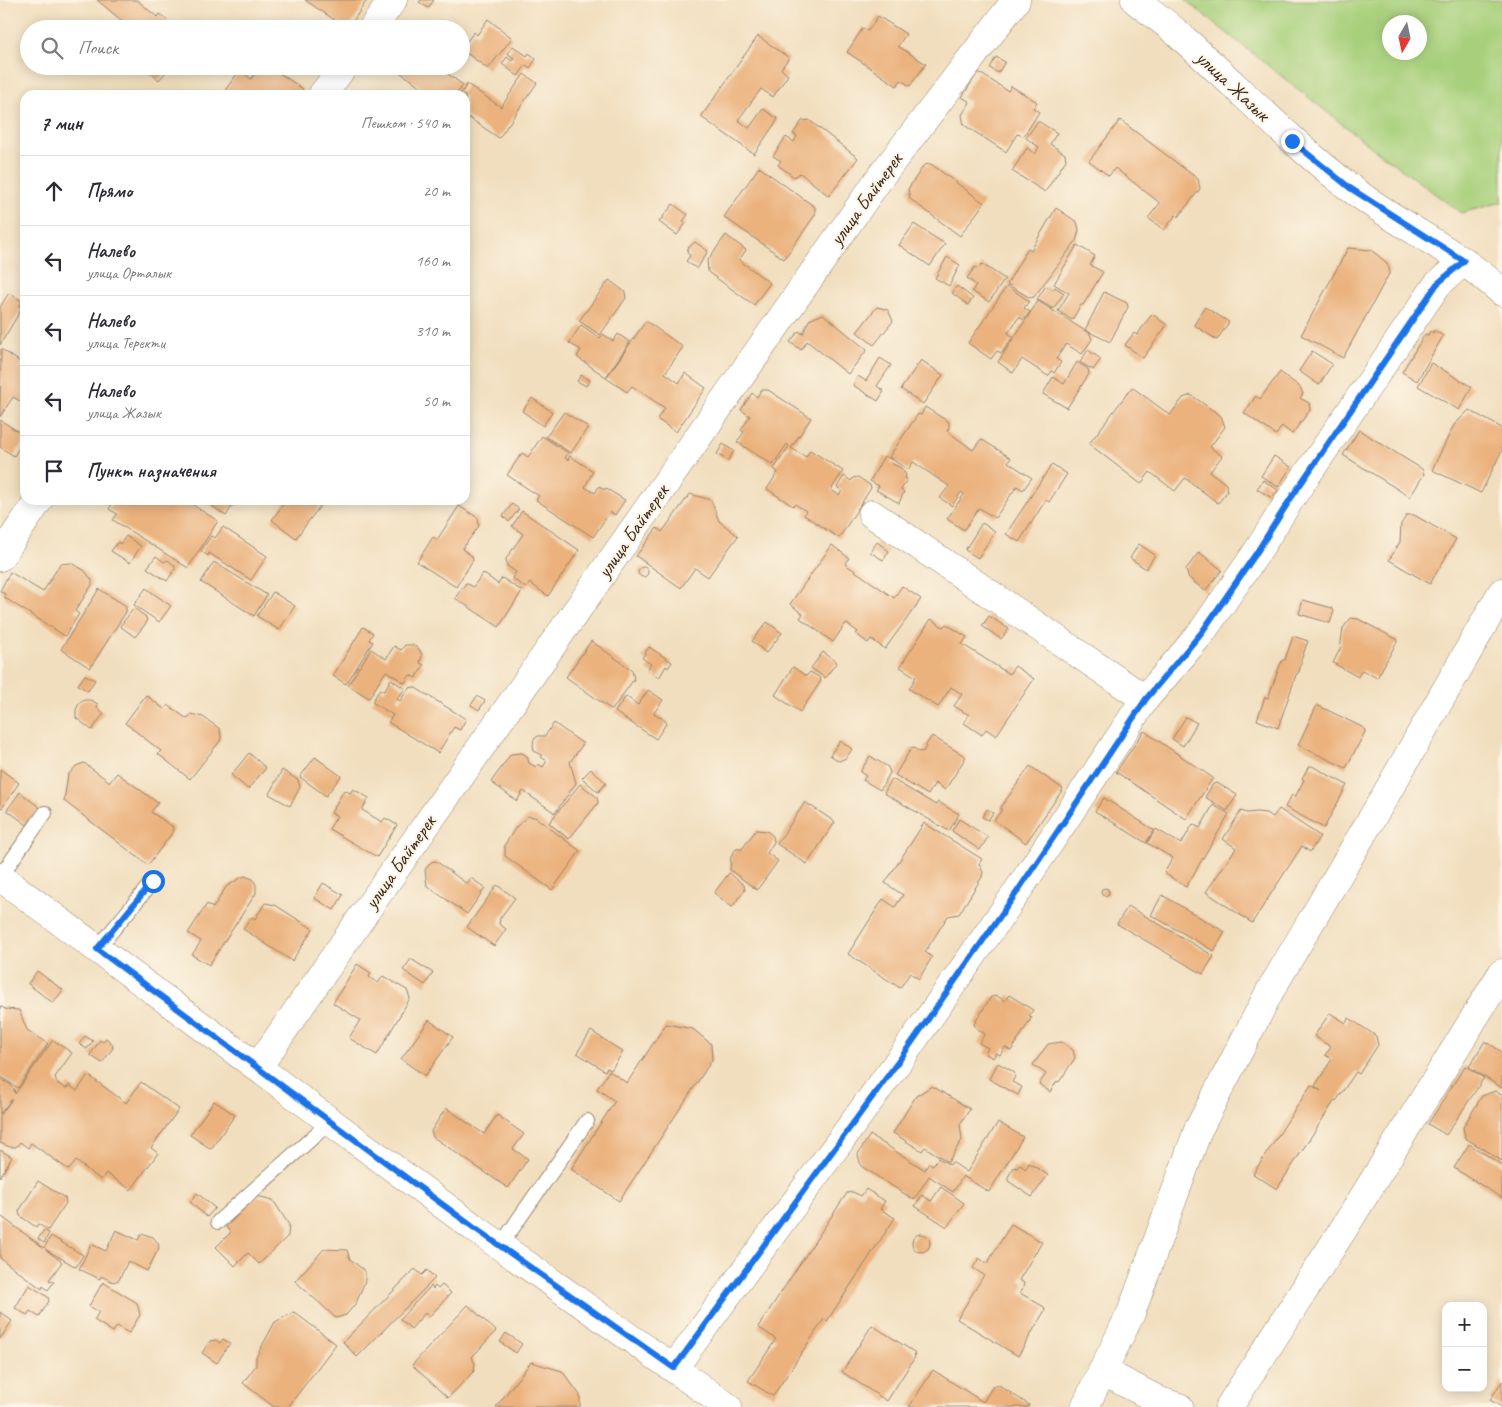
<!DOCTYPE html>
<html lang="ru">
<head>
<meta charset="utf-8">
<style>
	:root { --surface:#fff; --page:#f2f2f3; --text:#2b2b33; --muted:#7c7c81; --line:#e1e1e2 }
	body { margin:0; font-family:Caveat,sans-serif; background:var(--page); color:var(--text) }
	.controls { position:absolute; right:15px; bottom:15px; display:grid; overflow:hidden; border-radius:10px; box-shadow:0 2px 12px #0003 }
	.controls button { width:45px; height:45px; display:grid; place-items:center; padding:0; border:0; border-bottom:1px solid var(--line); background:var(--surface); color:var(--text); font:25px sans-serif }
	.compass { position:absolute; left:1382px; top:15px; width:45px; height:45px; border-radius:50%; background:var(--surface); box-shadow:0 2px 12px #0003; rotate:189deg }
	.stop { position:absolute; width:15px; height:15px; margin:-11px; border:4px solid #1a73e8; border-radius:50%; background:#fff }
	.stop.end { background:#1a73e8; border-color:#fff; box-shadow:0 1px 5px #0008 }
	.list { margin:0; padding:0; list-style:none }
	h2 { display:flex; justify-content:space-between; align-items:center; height:65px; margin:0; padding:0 20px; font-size:21px }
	h2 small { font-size:16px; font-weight:400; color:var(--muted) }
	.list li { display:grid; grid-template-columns:32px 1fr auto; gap:15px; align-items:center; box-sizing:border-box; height:70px; padding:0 20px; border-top:1px solid var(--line) }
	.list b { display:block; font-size:19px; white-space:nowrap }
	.list p { margin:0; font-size:16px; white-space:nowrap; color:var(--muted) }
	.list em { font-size:16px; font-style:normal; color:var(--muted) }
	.icon { flex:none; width:28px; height:28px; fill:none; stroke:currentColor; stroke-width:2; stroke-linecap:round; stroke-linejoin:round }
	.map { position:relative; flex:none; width:1502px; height:1407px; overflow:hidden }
	.search { position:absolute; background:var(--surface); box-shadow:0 2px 12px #0003; left:20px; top:20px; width:450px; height:55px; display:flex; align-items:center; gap:12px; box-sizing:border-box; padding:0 18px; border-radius:28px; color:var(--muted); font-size:19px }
	.panel { position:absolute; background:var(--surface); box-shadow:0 2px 12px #0003; left:20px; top:90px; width:450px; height:415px; border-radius:15px }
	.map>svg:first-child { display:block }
</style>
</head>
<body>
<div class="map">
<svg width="1502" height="1407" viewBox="0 0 1502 1407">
	<rect width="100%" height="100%" fill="#fcf5e5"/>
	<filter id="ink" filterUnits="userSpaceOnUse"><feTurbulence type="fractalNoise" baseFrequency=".02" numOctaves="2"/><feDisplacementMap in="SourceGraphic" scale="10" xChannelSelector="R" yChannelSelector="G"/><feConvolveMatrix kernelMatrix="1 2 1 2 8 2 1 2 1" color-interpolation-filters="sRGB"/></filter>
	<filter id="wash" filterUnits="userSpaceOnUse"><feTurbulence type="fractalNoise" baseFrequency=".0096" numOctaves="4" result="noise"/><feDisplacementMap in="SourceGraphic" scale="20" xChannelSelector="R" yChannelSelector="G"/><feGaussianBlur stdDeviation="1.12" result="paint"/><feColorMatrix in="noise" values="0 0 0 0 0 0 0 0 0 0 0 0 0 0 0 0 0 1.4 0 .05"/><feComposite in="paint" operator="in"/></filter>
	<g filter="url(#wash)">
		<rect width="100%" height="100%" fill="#f1debe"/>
		<!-- green -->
		<path fill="#a8d07b" stroke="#727d4c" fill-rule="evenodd" d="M1185,0H1502V202L1461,213L1370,146ZM1390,22H1420V52H1390Z"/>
		<g id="blocks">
			<!-- building -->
			<path fill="#ebb27e" d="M97,0H137L157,17L160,14L177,29H132Z
				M305,0H367L348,29Z
				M421,0H434L428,8L419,2Z
				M878,16L906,34L898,46L926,64L910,86L901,80L897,86L847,52L863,28L868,31Z
				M488,19L512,38L488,69L461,49L474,32L477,35Z
				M758,36L789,58L781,69L788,75L773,97L761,89L738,120L749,128L763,109L778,119L754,154L701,117Z
				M513,46L527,56L529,53L536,59L530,68L526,65L518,76L502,64L507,57L512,61L514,58L508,54Z
				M996,57L1005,62L998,73L990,68Z
				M142,66H171L159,80Z
				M261,66H269L303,89L299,95H235L226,89L240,70L251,79Z
				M391,66H443L441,69L463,85L456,95H433Z
				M978,72L1008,91L1011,86L1037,102L1033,108L1039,112L1024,136L1017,134L1006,152L964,125L962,115L970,102L962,97Z
				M524,74L537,83L499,138L465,115V95H460L467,84L501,107Z
				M809,120L858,158L829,196L800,173L794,177L778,165L781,161L773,156L786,137L794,142L797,136L793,134L802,121Z
				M1120,120L1198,179L1200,189L1178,217L1176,215L1164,230L1148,218L1160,203L1115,168L1109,176L1089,161Z
				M1038,121L1057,133L1050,144L1065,154L1066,160L1045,192L1012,171L1027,148L1035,154L1039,147L1026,138Z
				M931,164L984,203L960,236L910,199L908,189L924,165Z
				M759,167L815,207V215L784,259L724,217Z
				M673,204L688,215L683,221L686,223L677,235L659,222Z
				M1056,208L1077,222L1079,230L1076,241L1034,297L1030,298L1007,284L1028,248L1031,250Z
				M914,224L945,244L930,266L899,245Z
				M726,235L746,250L739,260L770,283L754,305L708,272L707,261Z
				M695,242L708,251L697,269L686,261L690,256L687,252L688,248Z
				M1077,245L1095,256L1090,265L1103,272L1083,305H1081L1072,320L1058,311L1069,293L1054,284Z
				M1348,248L1371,250L1387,263L1390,272L1343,358L1301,335Z
				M947,257L960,265L949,286L935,278Z
				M982,264L1005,279L989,302L972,291L976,285L967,278L975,267L978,269Z
				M609,280L625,292L626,298L600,335L579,321Z
				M957,286L973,298L968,305L952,293Z
				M1007,286L1029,301L1024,308L1030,312L1024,320L1019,317L1008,333L1013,337L1002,353L997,351L991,359L968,343Z
				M1046,286L1053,290L1055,287L1064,293L1053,309L1037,299Z
				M1104,292L1127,303L1128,307L1110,342L1085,330Z
				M9,293L22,301L19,306L22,308L0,345V307Z
				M1038,301L1090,334L1092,339L1082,354L1066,344L1056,359L1061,362L1054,373L1052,371L1048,376L1022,359L1013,373L998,362Z
				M877,307L888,310L893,321L874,345L857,332Z
				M1205,307L1229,322L1217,340L1194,325Z
				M823,314L867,350L848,374L807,341L801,350L790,342L799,331L803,334L809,320Z
				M1152,314L1167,325L1143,358L1125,345L1134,333L1137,335Z
				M646,321L683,347L665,373L679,383L685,373L706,388L676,432L657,419L665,408L632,386L627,392L606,378Z
				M581,325L600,338L603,334L613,341L618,334L630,342L606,377L577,357L581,350L569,343Z
				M1434,330L1443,336L1417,381L1402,372L1425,334L1428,335L1430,331L1433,333Z
				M1,349L22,363L19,368L25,372V404L13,397L0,417Z
				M1088,350L1101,359L1093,370L1080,362Z
				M1312,351L1332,364L1319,385L1299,371Z
				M880,358L891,365L877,386L884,391L878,401L853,385L858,376L866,381Z
				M921,360L943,375L923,404L901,389Z
				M1077,362L1088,369L1089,374L1067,408L1043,394L1053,377L1064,384Z
				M1431,363L1472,387L1459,410L1418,386Z
				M1280,372L1300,387L1303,394L1300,398L1309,403L1310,410L1292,434L1282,426L1276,435L1244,413L1256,396L1260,399Z
				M581,375L590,380L586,386L577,381Z
				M1132,387L1170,415L1183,398L1191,395L1221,416L1225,427L1210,447L1222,456L1210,472L1226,484L1227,492L1218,503L1185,478L1175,491L1150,472L1141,484L1089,444Z
				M761,390H768L811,418L791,448L806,457L810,450L843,471L831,490L839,495L842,491L837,487L844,476L851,481L853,478L858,477L870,485L871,488L839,538L804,515L806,511L795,504L793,506L767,489L778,472L774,469L789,446L787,444L773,465L737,442L744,432L741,430L750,416L741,410L752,393L757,397Z
				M532,398L552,412L543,426L522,411Z
				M925,407L949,422V428L947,431L973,450L981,439L1011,458L1008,462L1032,478L1023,490L1017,486L995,518L979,508L964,530L947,519L964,494L961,492L952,506L940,498L949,486L913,462L908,470L889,457L918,414L921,415Z
				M1469,410L1502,428V450L1481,493L1432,470L1454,425Z
				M564,412L588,427L571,453L546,437Z
				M0,420L25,436V438L14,456L0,447Z
				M1359,430L1422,469L1424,474L1410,497L1343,455Z
				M542,436L568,453L565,458L568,460L570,456L593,471L585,487L595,493L599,486L604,490L605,488L625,500L615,515L610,512L593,537L536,500L539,496L507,475L522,453L528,457Z
				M723,444L734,451L728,461L717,454Z
				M884,456L892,460L891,463L901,468L906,475L905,478L907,479L901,490L904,492L899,503L876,490L879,486L870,481Z
				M1274,456L1291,467L1278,487L1261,476Z
				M1052,464L1067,474L1049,502L1046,500L1019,542L1006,534Z
				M1263,480L1278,490L1272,498L1257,489Z
				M690,494L711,500L719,521L738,536L708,577L695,568L681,588L636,556L657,528L662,532Z
				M115,500H171L175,503L177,500H185L218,521L188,568L113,520L117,514L109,509Z
				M216,500H236L226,516L212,506Z
				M286,500L319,501L320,506L296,538L272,520Z
				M512,504L519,509L509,522L503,516Z
				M459,506L478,518L479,526L462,549L472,556L473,560L456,587L417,562L433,537L437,540Z
				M522,511L579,550L548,596L530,583L526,588L512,578L516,572L507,566L506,559L523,534L512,526Z
				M1407,515H1414L1456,539L1430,584L1389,560L1400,542L1401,524Z
				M982,523L995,531L978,558L965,550Z
				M223,527L267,556L251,580L209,553L208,556L201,551L211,536L215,538Z
				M126,536L141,546L130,563L111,551L118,542L120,544Z
				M877,542L889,551L883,560L870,552Z
				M1139,544L1155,555L1146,569L1130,558Z
				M832,545L849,558L845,564L894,598L902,586L921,599L885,649L871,639L868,643L856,634L858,632L846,623L833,642L800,618L803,614L790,604Z
				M1199,552L1222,570L1205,591L1188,577L1186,569Z
				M156,556L164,562L168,560L175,566V569L167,581L147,568Z
				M214,562L267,595L254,616L201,582Z
				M71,563L84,570L92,580V585L75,611L79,614L65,636L5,598V594L0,591L10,572L43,592L60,564Z
				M638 572a5 5 0 1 1 10 0a5 5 0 1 1-10 0Z
				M483,573L498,584L502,578L522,591L499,627L455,598L466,583L473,587Z
				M146,588L171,606L159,622L134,605Z
				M99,589L126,606V612L90,668L61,649Z
				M273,592L295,606L279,630L257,616Z
				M1303,600L1332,608L1334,611L1330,623L1299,614Z
				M134,608L146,617L147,622L135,637L120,626Z
				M989,616L1009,629L1001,639L982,626Z
				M1351,618L1358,619L1398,640L1377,678L1362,670L1358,677L1333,663L1340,649L1343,628Z
				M931,619L943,627L946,624L967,637L962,644L1009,674L1015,666L1034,679L996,736L986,729L982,735L964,723L969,715L954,706L962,694L951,687L938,707L909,689L916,677L900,667Z
				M767,622L782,633L766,653L752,641Z
				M363,627L373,633L369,640L373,642L346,684L333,676Z
				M1293,636L1308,641L1301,660V664L1299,672L1296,675L1278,728L1257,720L1265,697L1268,698L1282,660H1285Z
				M591,641L632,670L634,679L612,710L566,677Z
				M405,645H413L419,649L422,655L420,663L424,665L416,678L410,675L405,683L386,671L369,698L348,685L371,649L386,659L394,646L401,650Z
				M649,647L672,662L668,668L666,666L659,678L647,670L651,664L642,658Z
				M823,652L837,662L825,678L811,668Z
				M793,667L806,676L810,672L819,677L821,681L800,712L775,695Z
				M85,675L95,680L88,691L78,685Z
				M391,679L405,689L397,699L400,701L409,688L414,687L466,719L460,730L454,727L438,753L388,722L393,715L372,702L380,689L384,691Z
				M648,690L663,700L654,713L665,720L666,724L656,739L615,712L626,696L638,705Z
				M146,695L164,709L168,705L187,719L191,714L203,717L220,729L221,737L220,741L190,779L158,754L161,751L125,723Z
				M477,696L485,701L479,710L471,705Z
				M85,700H91L98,704L97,708L104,713L92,730L76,718V710L79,703Z
				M1317,705L1364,728L1365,732L1346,768L1298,745Z
				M1186,717L1197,723L1183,746L1172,739Z
				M554,723L583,744L570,762L576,783L555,813L523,791L517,801L491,782L511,754L522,753L527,756L529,763L536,767L538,764L543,767L547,761L541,757L542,755L534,751L533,745L534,739L538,736H545Z
				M1144,731L1213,778L1186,819L1116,772Z
				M932,736L966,757L945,790L935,783L928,795L895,775L912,747L920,752L924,751L926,745Z
				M840,741L852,749L846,758L839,761L830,755Z
				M249,753L266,768L248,789L231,775Z
				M870,756L888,767L890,773L880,790L863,780L866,776L860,772Z
				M315,757L341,776L326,796L300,777Z
				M84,763L110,782L117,773L158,803L151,812L173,827L172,833L148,865L64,801L68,775L76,766Z
				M1030,766L1063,789L1026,843L994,820L1001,811V807Z
				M1309,766H1312L1347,785L1324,828L1285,807L1292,795L1295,797L1304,780L1302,778Z
				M0,769L19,783L2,808L0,807Z
				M591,769L606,783L598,792L582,778Z
				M282,770L298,780L300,787L290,806L269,794Z
				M892,779L936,805L938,802L959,814L949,831L884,793Z
				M1217,783L1237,795L1227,811L1205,797L1213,784Z
				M580,784L597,797L598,803L569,839L549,823Z
				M353,789L369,798L362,810L382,822L385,818L397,825L377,857L329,829L337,816L331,813L344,790L350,793Z
				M20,792L40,808L27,825L7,810Z
				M1104,798L1154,830L1146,843L1095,811Z
				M805,802L835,822L807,864L777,844Z
				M1213,805L1229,814L1186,887L1164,873L1173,858L1147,843L1156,829L1181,844L1193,824L1200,828Z
				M987,809L993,813L988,820L982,817Z
				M1279,809L1320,836L1310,852L1302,846L1252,923L1206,892L1236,848L1223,839L1241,811L1247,813L1257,812L1266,813L1273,817Z
				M528,816L535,817L580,851L552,890L505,856V844L516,827Z
				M959,819L988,837L980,850L952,831Z
				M924,823L982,859L979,864L983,872L982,877L959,914L948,916L925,952L932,957L919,979L910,973L900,988L848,954L883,899L895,907L903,895L885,883Z
				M756,830L767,831L773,836L774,842L767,853L778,861L757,890L730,870L731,856L736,849H742Z
				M436,861L467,884L471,878L485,888L467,914L427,886L425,870L431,862Z
				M729,873L744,885L745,890L732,907L714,893Z
				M245,876L253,879L256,885V893L209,965L192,955L201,941L188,933L207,904L213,908L226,887L240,878Z
				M323,883L343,895L334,910L314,898Z
				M497,885L515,898L500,918L499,924L506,929L494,946L467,927Z
				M1101 892a4 4 0 1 1 8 0a4 4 0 1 1-8 0Z
				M1162,895L1225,932L1214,951L1151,915Z
				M265,903L275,905L313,929L292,961L243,929L252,917L255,919Z
				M1128,906L1214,956L1203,974L1117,924Z
				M411,959L433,973L425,985L403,970Z
				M357,964L371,973L369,977L378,983L383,976L407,990L410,998L377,1055L349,1038L360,1020L333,1003Z
				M37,971L63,990L53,1003L28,984Z
				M1009,995L1033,1010L1029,1016L1032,1017L1011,1051L1005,1047L1000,1055L996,1053L993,1058L985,1053L988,1048L979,1043L985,1034L976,1028L974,1024L991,997L997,996L1005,1001Z
				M0,1006L5,1009L19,1010L27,1030L48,1044L18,1088L0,1076Z
				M1330,1013L1346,1023L1349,1018L1376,1036L1378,1045L1359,1074L1356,1072L1336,1101L1335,1100L1277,1189L1253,1174L1311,1085L1321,1091L1315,1086L1332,1059L1325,1055L1331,1047L1314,1036Z
				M429,1020L453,1037L425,1076L401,1059Z
				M666,1024L693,1029L711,1044L712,1060L619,1201L571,1169L615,1101L597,1089L609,1071L627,1083Z
				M591,1031L623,1052L611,1070L607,1068L605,1071L577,1053Z
				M85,1036L93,1041L87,1049L79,1044Z
				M106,1038L112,1044L113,1048L102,1063L90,1055L100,1040L103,1042Z
				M53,1040L72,1053L55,1077L57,1083L65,1088H67L69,1085L77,1091L88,1075L126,1103L141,1082L179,1109L151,1148L158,1153L131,1190L106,1173L101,1180L76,1161L69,1170L31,1143L28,1148L20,1142L16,1147H10L0,1143V1116L12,1099L0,1114V1078L11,1085L14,1089L15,1094Z
				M1485,1041L1502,1052V1088L1469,1067Z
				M1062,1042L1073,1050L1075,1058L1059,1082L1057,1081L1050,1092L1039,1084L1046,1074L1033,1065L1048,1044Z
				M998,1063L1014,1072L1015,1077L1012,1082L1022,1087L1018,1095L989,1079Z
				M1465,1066L1484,1078L1446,1135L1428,1124Z
				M932,1086L970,1109L960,1124L962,1140L948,1162L925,1147L922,1151L893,1133L916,1096Z
				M1495,1091L1502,1095V1161L1465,1138L1463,1127L1482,1096Z
				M214,1101L235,1115L211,1149L190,1135Z
				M446,1108L484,1134L497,1115L524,1134L513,1149L528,1159L508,1188L433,1137L431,1131Z
				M998,1122L1023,1137L989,1192L963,1176L953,1192L929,1176L914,1200L861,1166L858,1154L870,1135L925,1170L929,1163L933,1165L938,1158L950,1165L952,1162L967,1172Z
				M1469,1144L1502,1165V1198L1454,1168Z
				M0,1150L12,1157L0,1177Z
				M1029,1163L1048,1175L1032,1197L1008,1181V1177L1014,1167L1017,1168L1020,1165L1026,1169Z
				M38,1181L65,1198L66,1203L48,1230L38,1224L36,1227L20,1216L19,1211Z
				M941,1187L964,1203L947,1227L915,1206L922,1195L931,1201Z
				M866,1189L885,1201L880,1209L895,1218L827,1321L824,1319L773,1396L748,1381L776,1339L758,1327L847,1193L853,1192L861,1196Z
				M197,1193L215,1208L207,1217L190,1202Z
				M257,1196L273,1200L289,1225L288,1236L259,1264L248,1253L235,1266L216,1247L231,1232L226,1227Z
				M2,1217L44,1248L51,1236L83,1255L76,1267L45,1249L62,1262L49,1280L54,1282L48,1290L43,1286L42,1289L0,1258V1219Z
				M1011,1224L1042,1242L1019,1280L1024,1283L1023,1288L1020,1293L1044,1307L1045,1310L1018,1356L957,1319L984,1275L973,1268L979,1258L987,1264Z
				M44,1230L49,1233L44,1243L38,1239Z
				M116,1230L138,1240L141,1235L144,1234L153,1237L158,1243L159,1248L147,1271L128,1261L119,1280L113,1282L101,1276L100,1279L79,1269L91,1244L106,1251Z
				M912 1243a9 9 0 1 1 18 0a9 9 0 1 1-18 0Z
				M324,1249L347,1250L350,1259L365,1271V1281L356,1303L346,1315L336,1318L295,1281Z
				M415,1269L422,1275L427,1270L435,1278L357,1357L343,1342Z
				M103,1282L137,1303L140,1315L129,1333L117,1326L113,1332L94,1320L99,1312L89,1306Z
				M29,1285L48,1297L49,1301L39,1317L30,1311L27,1315L15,1308Z
				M442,1285L451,1293L429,1317L425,1313L411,1329L400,1319L431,1286L433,1289L435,1286L438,1289Z
				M468,1305L496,1331L472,1357L475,1364L474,1371L448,1398L412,1365Z
				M0,1312L12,1321L0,1339Z
				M294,1312L336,1344L288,1407H274L243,1383L256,1365V1357L275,1322Z
				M872,1325L914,1352L915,1357L887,1401L842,1372Z
				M506,1333L522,1344L516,1353L500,1342Z
				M223,1339L230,1343L217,1363L202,1353L210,1341L216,1340L220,1343Z
				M531,1362L562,1371L580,1395V1407H496Z
				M933,1370L983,1402L993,1386L999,1385L1029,1405L1028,1407H909Z
				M1502,1381V1407L1490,1400Z"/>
		</g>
	</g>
	<g filter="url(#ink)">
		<use href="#blocks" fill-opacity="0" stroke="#96846e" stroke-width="1"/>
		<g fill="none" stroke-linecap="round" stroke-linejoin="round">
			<defs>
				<path id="lane" d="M0,877L45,813
					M97,949L153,881
					M218,1222L331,1121
					M500,1246L587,1121"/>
				<path id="street" d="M1135,0C1149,11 1164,21 1177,33C1235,84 1288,140 1349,187C1398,225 1456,250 1502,292
					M372,29L393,0
					M322,95L344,66
					M872,514L1145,699
					M0,557L39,500
					M0,877L473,1227L728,1407
					M258,1067L373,901L881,176L1016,0
					M674,1368L903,1055L1017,892L1145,699L1202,632L1255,555L1291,498L1437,285L1464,261
					M1102,1371L1160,1401L1179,1407
					M1229,1407L1346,1225L1502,973"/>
				<path id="secondary" d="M1085,1407L1131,1313L1198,1130L1270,991L1385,796L1502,592"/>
			</defs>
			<!-- lane casing -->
			<use href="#lane" stroke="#96846e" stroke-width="16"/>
			<!-- street casing -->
			<use href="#street" stroke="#96846e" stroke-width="29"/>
			<!-- secondary casing -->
			<use href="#secondary" stroke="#96846e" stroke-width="29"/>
			<!-- lane -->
			<use href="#lane" stroke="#fff" stroke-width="14"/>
			<!-- street -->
			<use href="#street" stroke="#fff" stroke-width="28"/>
			<!-- secondary -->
			<use href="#secondary" stroke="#fff" stroke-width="28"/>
		</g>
	</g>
	<g fill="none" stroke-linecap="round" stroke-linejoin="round" filter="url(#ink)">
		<!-- route -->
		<path stroke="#1a73e8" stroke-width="6" d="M153,881L97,949L473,1227L674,1368L903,1055L1017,892L1146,699L1202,632L1255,555L1291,498L1437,284L1464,261L1350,188L1292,141"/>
	</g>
	<g text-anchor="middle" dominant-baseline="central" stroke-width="4" stroke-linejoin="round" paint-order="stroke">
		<!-- street labels -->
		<g font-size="20" fill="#3b2a1e" stroke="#fcf5e5">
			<text transform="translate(1233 86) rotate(43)">улица Жазык</text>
			<text transform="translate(866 199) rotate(-54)">улица Байтерек</text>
			<text transform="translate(633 531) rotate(-55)">улица Байтерек</text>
			<text transform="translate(400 862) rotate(-55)">улица Байтерек</text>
		</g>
	</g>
</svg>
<div class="controls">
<button>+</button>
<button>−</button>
</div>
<svg class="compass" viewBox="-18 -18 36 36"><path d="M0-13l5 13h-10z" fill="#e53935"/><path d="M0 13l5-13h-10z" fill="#7c7c81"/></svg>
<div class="stop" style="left:153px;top:881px"></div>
<div class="stop end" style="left:1292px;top:141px"></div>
<div class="search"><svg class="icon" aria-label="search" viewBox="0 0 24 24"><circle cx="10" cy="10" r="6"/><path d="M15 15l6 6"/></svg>Поиск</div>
<section class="panel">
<h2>7 мин<small>Пешком · 540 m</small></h2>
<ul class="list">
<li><svg class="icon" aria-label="ahead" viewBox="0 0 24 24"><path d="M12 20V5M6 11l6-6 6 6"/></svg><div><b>Прямо</b></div><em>20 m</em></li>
<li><svg class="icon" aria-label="left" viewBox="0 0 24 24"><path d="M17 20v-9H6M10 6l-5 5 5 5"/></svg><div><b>Налево</b><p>улица Орталык</p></div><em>160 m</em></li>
<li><svg class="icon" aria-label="left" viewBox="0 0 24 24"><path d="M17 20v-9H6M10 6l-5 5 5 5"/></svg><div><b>Налево</b><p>улица Теректи</p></div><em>310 m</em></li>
<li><svg class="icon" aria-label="left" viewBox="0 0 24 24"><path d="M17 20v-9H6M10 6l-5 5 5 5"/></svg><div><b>Налево</b><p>улица Жазык</p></div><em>50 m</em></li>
<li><svg class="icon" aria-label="arrive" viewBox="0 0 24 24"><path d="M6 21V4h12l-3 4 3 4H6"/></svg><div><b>Пункт назначения</b></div></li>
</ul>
</section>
</div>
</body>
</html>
